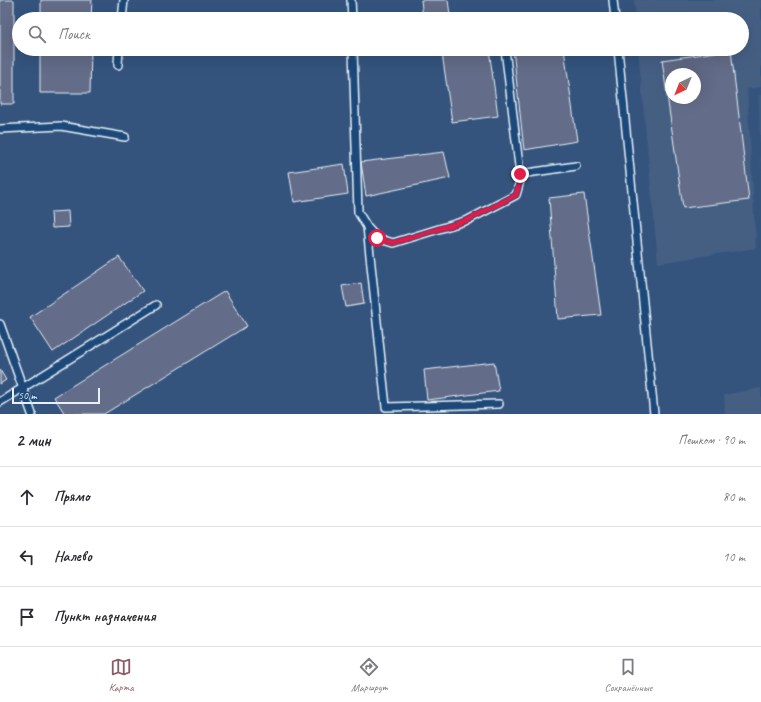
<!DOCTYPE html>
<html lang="ru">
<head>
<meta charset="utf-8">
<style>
	:root { --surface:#fff; --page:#f2f2f3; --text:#2b2b33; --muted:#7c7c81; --line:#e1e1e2; --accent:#8a5d65 }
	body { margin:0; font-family:Caveat,sans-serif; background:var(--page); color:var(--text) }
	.compass { position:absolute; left:665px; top:68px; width:36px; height:36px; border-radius:50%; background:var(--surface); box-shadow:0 4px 16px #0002; rotate:223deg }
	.scale { position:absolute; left:12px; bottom:10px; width:88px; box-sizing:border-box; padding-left:4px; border:2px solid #e8f1f8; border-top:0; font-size:11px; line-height:14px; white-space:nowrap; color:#e8f1f8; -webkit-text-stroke:3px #1f4a7a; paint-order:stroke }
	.stop { position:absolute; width:12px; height:12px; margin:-9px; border:3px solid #e11d48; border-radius:50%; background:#fff }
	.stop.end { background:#e11d48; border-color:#fff; box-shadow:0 1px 4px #0008 }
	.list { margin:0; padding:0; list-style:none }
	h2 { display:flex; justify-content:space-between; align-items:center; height:52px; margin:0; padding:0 16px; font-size:17px }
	h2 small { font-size:13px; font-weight:400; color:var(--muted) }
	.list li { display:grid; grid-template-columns:26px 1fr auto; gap:12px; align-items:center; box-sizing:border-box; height:60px; padding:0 16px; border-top:1px solid var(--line) }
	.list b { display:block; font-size:15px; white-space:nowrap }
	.list em { font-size:13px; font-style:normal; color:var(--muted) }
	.icon { flex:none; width:22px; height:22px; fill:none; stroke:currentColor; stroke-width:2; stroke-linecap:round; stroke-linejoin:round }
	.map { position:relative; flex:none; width:761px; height:414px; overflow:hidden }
	.search { position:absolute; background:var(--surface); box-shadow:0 4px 16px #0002; left:12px; right:12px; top:12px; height:44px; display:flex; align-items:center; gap:10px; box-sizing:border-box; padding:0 14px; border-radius:22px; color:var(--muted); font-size:15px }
	.sheet { height:232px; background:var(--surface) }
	nav { display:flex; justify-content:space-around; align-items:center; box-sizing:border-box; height:56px; border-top:1px solid var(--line); background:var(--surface); font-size:11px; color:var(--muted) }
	nav a { display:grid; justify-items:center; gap:2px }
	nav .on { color:var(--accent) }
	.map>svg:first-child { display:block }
</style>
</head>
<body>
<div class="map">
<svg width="761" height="414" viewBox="0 0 761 414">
	<rect width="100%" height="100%" fill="#34547e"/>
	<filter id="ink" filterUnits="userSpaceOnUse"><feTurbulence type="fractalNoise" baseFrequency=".025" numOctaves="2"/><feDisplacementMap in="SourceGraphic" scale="8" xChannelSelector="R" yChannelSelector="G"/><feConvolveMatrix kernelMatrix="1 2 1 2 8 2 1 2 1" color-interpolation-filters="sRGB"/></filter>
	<g filter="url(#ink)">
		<!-- built -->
		<path fill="#455e83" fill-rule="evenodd" d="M634,0H761V87L747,89L756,248L658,263L638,49H742V19H636ZM671,74H695V98H671Z
			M759,95H761V179Z
			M761,388V414H725L724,395Z"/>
		<!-- building -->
		<path fill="#646c88" stroke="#e8f1f8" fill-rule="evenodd" d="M0,0H14V104H0Z
			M41,0H92L91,19H41Z
			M421,0H448L450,15L423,18Z
			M40,49H91L90,93H40Z
			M476,49H489L498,116L452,122L442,53Z
			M513,49H564L577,141L524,150Z
			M731,50L749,200L683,208L662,60ZM671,74H695V98H671Z
			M444,152L450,178L366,196L361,162Z
			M344,164L348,194L294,202L289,172Z
			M584,194L601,315L558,319L549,198Z
			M68,211L69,227L52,228L51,212Z
			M119,257L143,291L53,352L30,317Z
			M361,283L364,304L346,307L342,286Z
			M225,291L247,326L104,414H65L54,397Z
			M494,362L499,391L427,400L424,370Z
			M0,370L6,380L0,384Z"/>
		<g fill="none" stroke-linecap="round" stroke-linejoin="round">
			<defs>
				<path id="service" d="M351,0L352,19
					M613,0L615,19
					M122,19L124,0
					M353,49L358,212L367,227L377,238L393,243L468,220L516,195L520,181V174L505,49
					M618,49L654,414
					M118,65L119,49
					M0,129L61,126L125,137
					M520,174L576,166
					M367,227L386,407L499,404
					M0,324L32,414
					M0,402L156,305"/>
			</defs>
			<!-- service casing -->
			<use href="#service" stroke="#e8f1f8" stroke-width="10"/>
			<!-- service -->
			<use href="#service" stroke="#1f4a7a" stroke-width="7"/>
		</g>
	</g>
	<g fill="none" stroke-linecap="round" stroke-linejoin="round" filter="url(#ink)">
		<!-- route -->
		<path stroke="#e11d48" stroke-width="5" d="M377,238L393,243L468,220L516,195L520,181V174"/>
	</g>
</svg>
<svg class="compass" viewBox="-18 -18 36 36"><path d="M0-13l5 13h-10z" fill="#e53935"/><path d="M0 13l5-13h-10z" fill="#7c7c81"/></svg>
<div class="scale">50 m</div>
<div class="stop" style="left:377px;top:238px"></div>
<div class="stop end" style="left:520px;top:174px"></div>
<div class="search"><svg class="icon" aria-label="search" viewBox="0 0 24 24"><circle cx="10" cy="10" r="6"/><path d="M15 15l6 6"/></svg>Поиск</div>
</div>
<section class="sheet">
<h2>2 мин<small>Пешком · 90 m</small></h2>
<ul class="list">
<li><svg class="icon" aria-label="ahead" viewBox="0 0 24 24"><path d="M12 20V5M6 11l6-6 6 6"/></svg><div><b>Прямо</b></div><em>80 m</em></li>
<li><svg class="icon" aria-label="left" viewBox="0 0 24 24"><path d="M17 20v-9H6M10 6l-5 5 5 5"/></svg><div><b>Налево</b></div><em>10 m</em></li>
<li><svg class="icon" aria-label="arrive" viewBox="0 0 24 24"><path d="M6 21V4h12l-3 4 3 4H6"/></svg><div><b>Пункт назначения</b></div></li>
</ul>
</section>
<nav>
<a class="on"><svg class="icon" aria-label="map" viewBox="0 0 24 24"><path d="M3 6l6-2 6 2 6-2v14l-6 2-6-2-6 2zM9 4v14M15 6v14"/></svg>Карта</a>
<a><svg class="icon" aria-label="directions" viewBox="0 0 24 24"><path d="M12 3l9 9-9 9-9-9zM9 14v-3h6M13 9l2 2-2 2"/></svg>Маршрут</a>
<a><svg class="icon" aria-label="saved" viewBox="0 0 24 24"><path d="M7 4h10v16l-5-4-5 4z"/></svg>Сохранённые</a>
</nav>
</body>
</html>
